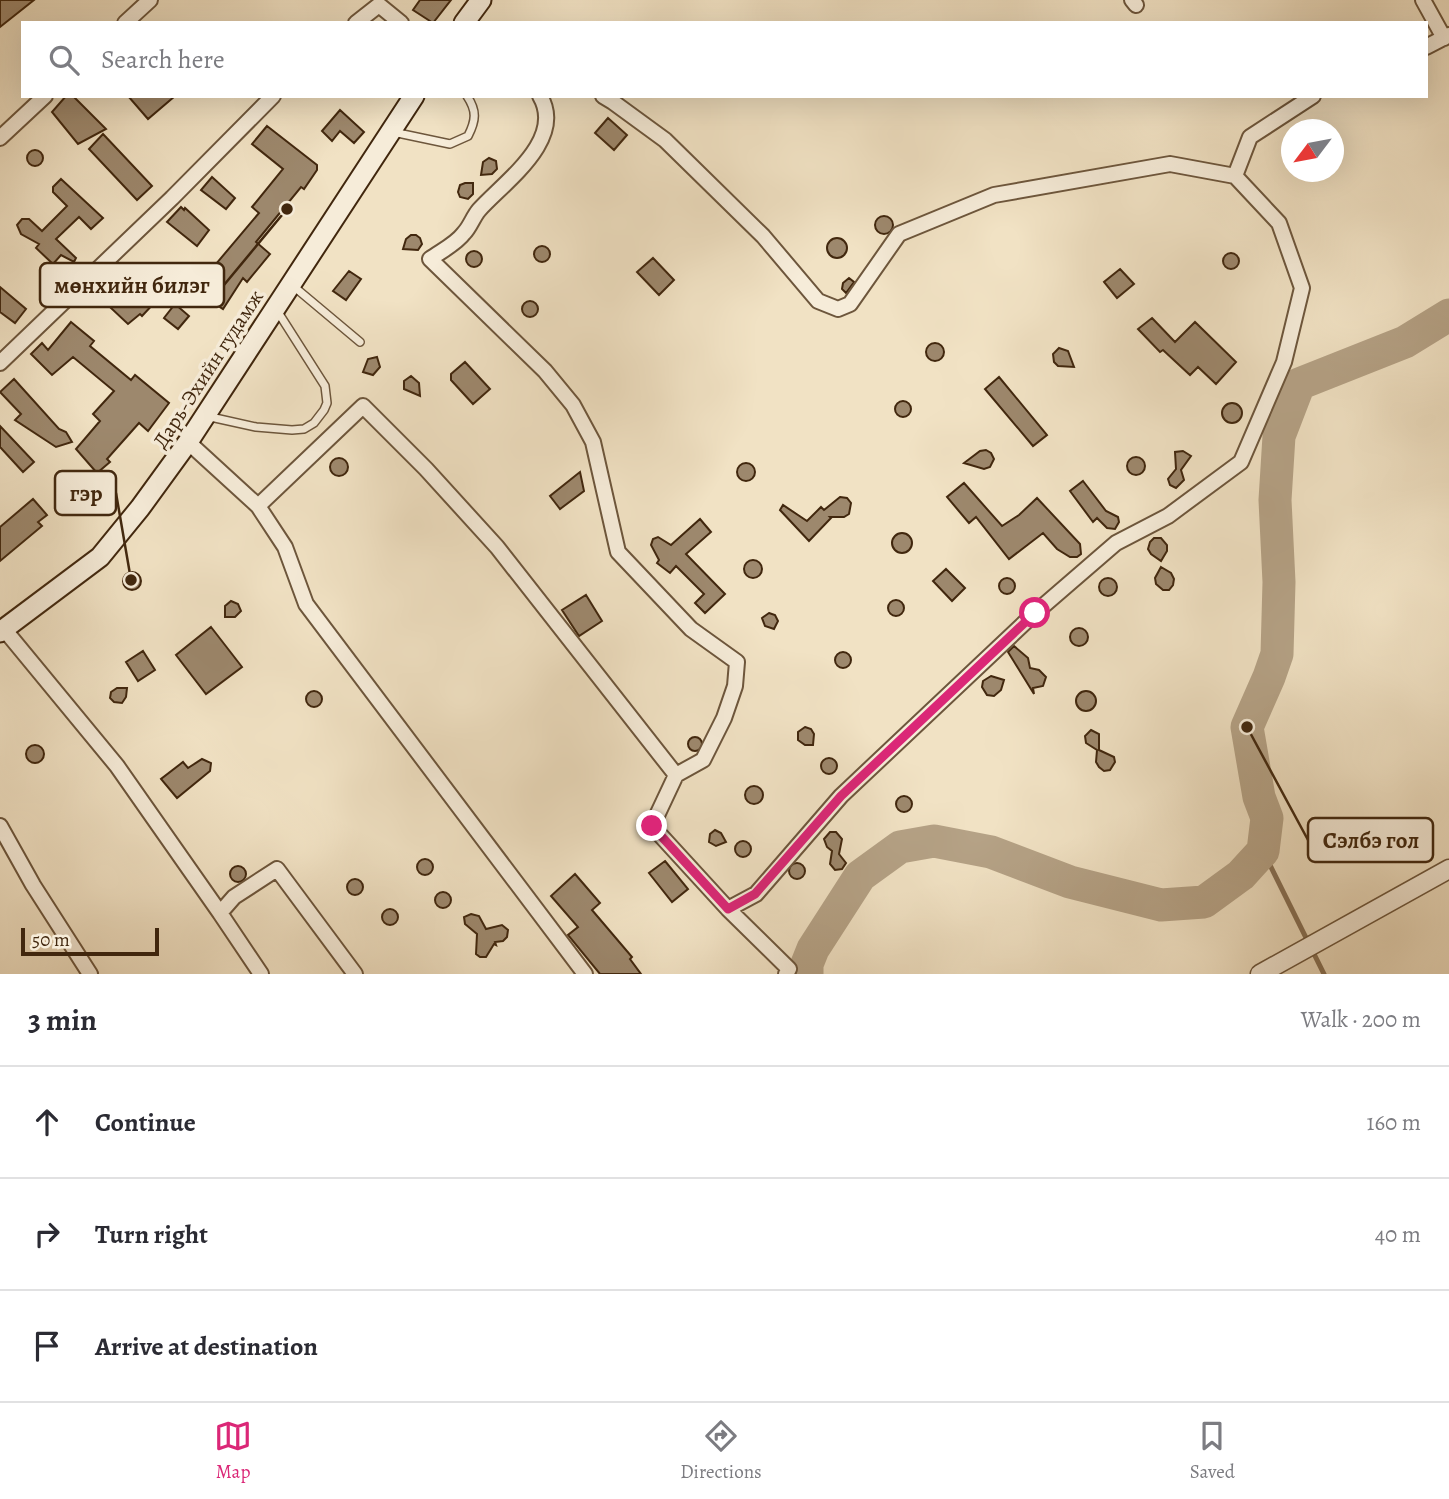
<!DOCTYPE html>
<html lang="en">
<head>
<meta charset="utf-8">
<style>
	:root { --surface:#fff; --page:#f7f7f7; --text:#2b2b33; --muted:#7c7c81; --line:#e1e1e2; --accent:#db2777 }
	body { margin:0; font-family:Alegreya,serif; background:var(--page); color:var(--text) }
	.compass { position:absolute; left:1281px; top:119px; width:63px; height:63px; border-radius:50%; background:var(--surface); box-shadow:0 7px 28px #0002; rotate:238deg }
	.scale { position:absolute; left:21px; bottom:18px; width:138px; box-sizing:border-box; padding-left:7px; border:4px solid #41270e; border-top:0; font-size:19px; line-height:24px; white-space:nowrap; color:#41270e; -webkit-text-stroke:5px #f6ecd9; paint-order:stroke }
	.stop { position:absolute; width:21px; height:21px; margin:-16px; border:5px solid #db2777; border-radius:50%; background:#fff }
	.stop.end { background:#db2777; border-color:#fff; box-shadow:0 2px 7px #0008 }
	.list { margin:0; padding:0; list-style:none }
	h2 { display:flex; justify-content:space-between; align-items:center; height:91px; margin:0; padding:0 28px; font-size:30px }
	h2 small { font-size:23px; font-weight:400; color:var(--muted) }
	.list li { display:grid; grid-template-columns:46px 1fr auto; gap:21px; align-items:center; box-sizing:border-box; height:112px; padding:0 28px; border-top:2px solid var(--line) }
	.list b { display:block; font-size:26px; white-space:nowrap }
	.list em { font-size:23px; font-style:normal; color:var(--muted) }
	.icon { flex:none; width:38px; height:38px; fill:none; stroke:currentColor; stroke-width:2; stroke-linecap:round; stroke-linejoin:round }
	.map { position:relative; flex:none; width:1449px; height:974px; overflow:hidden }
	.search { position:absolute; background:var(--surface); box-shadow:0 7px 28px #0002; left:21px; right:21px; top:21px; height:77px; display:flex; align-items:center; gap:18px; box-sizing:border-box; padding:0 24px; border-radius:0px; color:var(--muted); font-size:26px }
	.sheet { height:427px; background:var(--surface) }
	nav { display:flex; justify-content:space-around; align-items:center; box-sizing:border-box; height:98px; border-top:2px solid var(--line); background:var(--surface); font-size:19px; color:var(--muted) }
	nav a { display:grid; justify-items:center; gap:4px }
	nav .on { color:var(--accent) }
	.map>svg:first-child { display:block }
</style>
</head>
<body>
<div class="map">
<svg width="1449" height="974" viewBox="0 0 1449 974">
	<rect width="100%" height="100%" fill="#f1e2c4"/>
	<filter id="stains"><feTurbulence type="fractalNoise" baseFrequency=".00286" numOctaves="4"/><feColorMatrix values="0 0 0 0 .2 0 0 0 0 .09 0 0 0 0 .02 0 0 0 .5 -.17"/></filter>
	<radialGradient id="worn" r=".72"><stop offset=".6" stop-color="#630" stop-opacity="0"/><stop offset="1" stop-color="#630" stop-opacity=".3"/></radialGradient>
	<g fill="none" stroke-linecap="round" stroke-linejoin="round">
		<!-- stream -->
		<path stroke="#877156" stroke-width="5" d="M1263,851L1324,974"/>
		<!-- river -->
		<path stroke="#b5a286" stroke-width="33" d="M807,974V964L813,949L860,876L900,847L934,841L991,852L1070,882L1161,905L1204,902L1241,875L1263,851L1267,818L1259,797L1247,727L1269,677L1277,654L1279,582L1275,500L1279,436L1299,384L1405,342L1449,315"/>
	</g>
	<!-- building -->
	<path fill="#9d886d" stroke="#41270e" stroke-width="2" d="M0,0H34L0,27Z
		M420,0H451L433,23L413,10Z
		M66,96H73L106,129L78,144L52,112Z
		M128,96H175L148,119Z
		M340,110L364,132L354,143L340,131L332,141L322,131Z
		M608,118L627,135L614,150L595,133Z
		M267,126L317,165V170L304,189L301,187L256,242L270,254L247,282L243,278L223,309L194,290L259,213L252,207L283,169L252,144Z
		M103,134L152,186L137,200L89,149Z
		M27 158a8 8 0 1 1 16 0a8 8 0 1 1-16 0Z
		M489,158L496,161L497,169L492,174L481,175L483,162Z
		M212,177L235,198L226,209L201,190Z
		M61,179L103,218L91,229L79,217L56,239L76,258L74,262L61,255L53,264L36,248L39,244L21,234L17,225L22,219H29L42,231L67,206L53,192V187Z
		M465,183H473V194L468,199L460,197L458,192L460,185Z
		M181,207L184,210L185,208L209,230L197,246L167,222Z
		M875 225a9 9 0 1 1 18 0a9 9 0 1 1-18 0Z
		M411,235H416L420,238L422,244L418,250L403,249L406,239Z
		M827 248a10 10 0 1 1 20 0a10 10 0 1 1-20 0Z
		M534 254a8 8 0 1 1 16 0a8 8 0 1 1-16 0Z
		M466 259a8 8 0 1 1 16 0a8 8 0 1 1-16 0Z
		M1223 261a8 8 0 1 1 16 0a8 8 0 1 1-16 0Z
		M653,258L674,280L659,295L637,272Z
		M118,263L157,300L142,316L140,314L128,324L96,294L109,280L105,276Z
		M1120,269L1134,284L1117,298L1104,282Z
		M349,271L361,279L346,300L333,291Z
		M849,278L854,282L846,293L842,289L843,283Z
		M0,287L26,309L15,323L0,312Z
		M522 309a8 8 0 1 1 16 0a8 8 0 1 1-16 0Z
		M175,304L189,316L178,329L164,318Z
		M1152,318L1175,342L1195,322L1236,362L1216,384L1198,367L1190,375L1163,350L1160,352L1138,329Z
		M71,322L94,341L90,346L131,380L135,375L169,403L148,431L139,423L107,459L110,462L97,473L76,449L100,421L93,414L114,391L73,357L52,375L31,354L42,343L48,350Z
		M926 352a9 9 0 1 1 18 0a9 9 0 1 1-18 0Z
		M1059,348L1068,351L1074,367L1058,366L1054,362L1053,354Z
		M377,357L380,367L373,375L363,372L368,359Z
		M465,362L490,389L473,404L451,380V374Z
		M411,376L419,383L420,396L404,389V381Z
		M999,377L1047,435L1033,446L985,389Z
		M14,379L59,429L66,432L72,442L56,447L15,420L21,414L0,392Z
		M895 409a8 8 0 1 1 16 0a8 8 0 1 1-16 0Z
		M1222 413a10 10 0 1 1 20 0a10 10 0 1 1-20 0Z
		M0,426L34,462L23,472L0,447Z
		M986,450L991,453L994,459L990,467L984,469L964,463L980,451Z
		M1183,451L1191,456L1181,470L1184,480L1176,488L1170,485L1168,479L1176,469L1175,452Z
		M1127 466a9 9 0 1 1 18 0a9 9 0 1 1-18 0Z
		M330 467a9 9 0 1 1 18 0a9 9 0 1 1-18 0Z
		M737 472a9 9 0 1 1 18 0a9 9 0 1 1-18 0Z
		M580,472L584,491L560,509L550,496Z
		M1083,481L1106,511L1118,517L1119,522L1115,529L1107,528L1097,518L1093,522L1070,491Z
		M964,483L1002,526L1019,515L1037,498L1080,544L1081,554L1077,557H1070L1057,549L1043,533L1009,559L976,517L969,523L947,497Z
		M840,497L847,498L851,503L849,514L844,517H830L831,518L809,541L780,510L783,505L807,521L821,507L824,510Z
		M33,499L47,515L38,522L42,526L0,561V527Z
		M700,519L711,532L686,554L725,594L705,613L695,603L704,594L676,566L670,573L657,563L659,560L651,545L653,539L658,537L671,545Z
		M892 543a10 10 0 1 1 20 0a10 10 0 1 1-20 0Z
		M1154,538H1161L1167,545V551L1161,561L1151,554L1148,549L1150,542Z
		M744 569a9 9 0 1 1 18 0a9 9 0 1 1-18 0Z
		M1161,567L1171,573L1174,579L1173,585L1169,590H1163L1156,584L1155,578Z
		M946,569L965,588L952,601L933,581Z
		M123 581a9 9 0 1 1 18 0a9 9 0 1 1-18 0Z
		M999 586a8 8 0 1 1 16 0a8 8 0 1 1-16 0Z
		M1099 587a9 9 0 1 1 18 0a9 9 0 1 1-18 0Z
		M586,595L602,621L579,636L562,610Z
		M888 608a8 8 0 1 1 16 0a8 8 0 1 1-16 0Z
		M231,601L238,604L241,611L235,617H225V606Z
		M769,613L775,615L778,621L774,629L765,626L762,618Z
		M211,627L242,667L206,694L176,655Z
		M1070 637a9 9 0 1 1 18 0a9 9 0 1 1-18 0Z
		M1014,646L1028,658L1030,668L1039,670L1046,677L1043,686L1033,688L1034,694L1008,652Z
		M143,651L155,670L138,681L126,662Z
		M835 660a8 8 0 1 1 16 0a8 8 0 1 1-16 0Z
		M991,676L1004,680L1001,690L994,696L987,695L982,687L983,681Z
		M117,688H127L126,697L122,703L114,702L110,698L111,692Z
		M306 699a8 8 0 1 1 16 0a8 8 0 1 1-16 0Z
		M1076 701a10 10 0 1 1 20 0a10 10 0 1 1-20 0Z
		M805,727L811,729L814,734L813,745H805L798,740V732Z
		M1091,730L1099,734V750L1114,757L1115,762L1110,770L1104,771L1099,767L1096,762L1097,750L1086,743L1085,736Z
		M688 744a7 7 0 1 1 14 0a7 7 0 1 1-14 0Z
		M26 754a9 9 0 1 1 18 0a9 9 0 1 1-18 0Z
		M821 766a8 8 0 1 1 16 0a8 8 0 1 1-16 0Z
		M202,759L211,763L210,771L177,798L161,779L183,762L188,768Z
		M745 795a9 9 0 1 1 18 0a9 9 0 1 1-18 0Z
		M896 804a8 8 0 1 1 16 0a8 8 0 1 1-16 0Z
		M715,830L721,833L726,842L716,846L709,842L710,834Z
		M830,832H836L842,839L839,854L846,863L842,869L835,870L830,864L832,851L827,847L824,839Z
		M735 849a8 8 0 1 1 16 0a8 8 0 1 1-16 0Z
		M417 867a8 8 0 1 1 16 0a8 8 0 1 1-16 0Z
		M665,861L688,889L672,902L649,873Z
		M789 871a8 8 0 1 1 16 0a8 8 0 1 1-16 0Z
		M230 874a8 8 0 1 1 16 0a8 8 0 1 1-16 0Z
		M575,874L600,903L592,910L632,957L630,959L641,974H600L568,935L578,927L551,896Z
		M347 887a8 8 0 1 1 16 0a8 8 0 1 1-16 0Z
		M435 900a8 8 0 1 1 16 0a8 8 0 1 1-16 0Z
		M382 917a8 8 0 1 1 16 0a8 8 0 1 1-16 0Z
		M471,914L479,916L486,929L502,925L508,930L507,937L503,941L495,942L496,945L494,944L486,957H480L476,954L477,934L465,924L464,917Z"/>
	<g fill="none" stroke-linecap="round" stroke-linejoin="round">
		<defs>
			<path id="service" d="M393,132L450,144L468,136C476,120 477,111 467,96
				M292,285L360,342
				M206,416L256,427L292,430L304,429L314,423L324,410L327,403L325,386L276,309"/>
			<path id="minor" d="M1132,0L1136,5
				M1423,0L1444,38
				M125,23L150,0
				M356,23L379,5L401,23
				M1426,47L1449,35
				M540,96C566,140 504,182 479,210C473,217 470,227 464,233C456,244 441,251 430,259L545,371L573,405L593,442L618,552L691,629L737,662L735,686L724,718L703,760L676,775L652,826L728,909L789,969L786,974
				M603,96L613,102L665,140L763,236L818,301L838,309L850,304L899,234L994,195L1170,164L1235,176L1279,223L1302,288L1284,362L1241,462L1168,516L1116,543L1035,613L841,796L756,894L728,909
				M0,138L45,96
				M1235,176L1250,137L1313,96
				M0,363L172,198L273,96
				M188,442L258,506L285,547L306,604L585,974
				M258,506L363,406L426,469L497,547L676,775
				M4,629L117,766L220,913L234,897L277,869L355,974
				M0,826L33,885L90,974
				M220,913L261,974"/>
			<path id="tertiary" d="M1260,974L1449,869"/>
			<path id="secondary" d="M464,23L481,0
				M0,632L100,557L140,508L188,442L414,96"/>
		</defs>
		<!-- service casing -->
		<use href="#service" stroke="#6d563c" stroke-width="10"/>
		<!-- minor casing -->
		<use href="#minor" stroke="#6d563c" stroke-width="18"/>
		<!-- tertiary casing -->
		<use href="#tertiary" stroke="#6d563c" stroke-width="21"/>
		<!-- secondary casing -->
		<use href="#secondary" stroke="#41270e" stroke-width="23"/>
		<!-- service -->
		<use href="#service" stroke="#f6ecd9" stroke-width="7"/>
		<!-- minor -->
		<use href="#minor" stroke="#f6ecd9" stroke-width="14"/>
		<!-- tertiary -->
		<use href="#tertiary" stroke="#f6ecd9" stroke-width="18"/>
		<!-- secondary -->
		<use href="#secondary" stroke="#f6ecd9" stroke-width="19"/>
	</g>
	<g fill="none" stroke-linecap="round" stroke-linejoin="round">
		<!-- route -->
		<path stroke="#db2777" stroke-width="9" d="M652,826L728,909L755,894L841,796L1035,613"/>
	</g>
	<g text-anchor="middle" dominant-baseline="central" stroke-width="7" stroke-linejoin="round" paint-order="stroke">
		<!-- street labels -->
		<g font-size="21" fill="#41270e" stroke="#f6ecd9">
			<text transform="translate(208 369) rotate(-57)">Дарь-Эхийн гудамж</text>
		</g>
	</g>
	<!-- callouts -->
	<path fill="none" stroke="#41270e" stroke-width="2.5" d="M287 209L224 285M131 580L116 493M1247 727L1308 840"/>
	<g fill="#41270e" stroke="#f6ecd9" stroke-width="2.5">
		<circle cx="287" cy="209" r="7"/>
		<circle cx="131" cy="580" r="7"/>
		<circle cx="1247" cy="727" r="7"/>
	</g>
	<g fill="#f6ecd9" stroke="#41270e" stroke-width="2.5">
		<rect x="40" y="263" width="184" height="44" rx="7"/>
		<rect x="55" y="471" width="61" height="44" rx="7"/>
		<rect x="1308" y="818" width="125" height="44" rx="7"/>
	</g>
	<g font-size="23" text-anchor="middle" font-weight="bold" fill="#41270e">
		<text x="132" y="293">мөнхийн билэг</text>
		<text x="86" y="501">гэр</text>
		<text x="1371" y="848">Сэлбэ гол</text>
	</g>
	<rect width="100%" height="100%" filter="url(#stains)"/>
	<rect width="100%" height="100%" fill="url(#worn)"/>
</svg>
<svg class="compass" viewBox="-18 -18 36 36"><path d="M0-13l5 13h-10z" fill="#e53935"/><path d="M0 13l5-13h-10z" fill="#7c7c81"/></svg>
<div class="scale">50 m</div>
<div class="stop" style="left:1035px;top:613px"></div>
<div class="stop end" style="left:652px;top:826px"></div>
<div class="search"><svg class="icon" aria-label="search" viewBox="0 0 24 24"><circle cx="10" cy="10" r="6"/><path d="M15 15l6 6"/></svg>Search here</div>
</div>
<section class="sheet">
<h2>3 min<small>Walk · 200 m</small></h2>
<ul class="list">
<li><svg class="icon" aria-label="ahead" viewBox="0 0 24 24"><path d="M12 20V5M6 11l6-6 6 6"/></svg><div><b>Continue</b></div><em>160 m</em></li>
<li><svg class="icon" aria-label="right" viewBox="0 0 24 24"><path d="M7 20v-9h11M14 6l5 5-5 5"/></svg><div><b>Turn right</b></div><em>40 m</em></li>
<li><svg class="icon" aria-label="arrive" viewBox="0 0 24 24"><path d="M6 21V4h12l-3 4 3 4H6"/></svg><div><b>Arrive at destination</b></div></li>
</ul>
</section>
<nav>
<a class="on"><svg class="icon" aria-label="map" viewBox="0 0 24 24"><path d="M3 6l6-2 6 2 6-2v14l-6 2-6-2-6 2zM9 4v14M15 6v14"/></svg>Map</a>
<a><svg class="icon" aria-label="directions" viewBox="0 0 24 24"><path d="M12 3l9 9-9 9-9-9zM9 14v-3h6M13 9l2 2-2 2"/></svg>Directions</a>
<a><svg class="icon" aria-label="saved" viewBox="0 0 24 24"><path d="M7 4h10v16l-5-4-5 4z"/></svg>Saved</a>
</nav>
</body>
</html>
